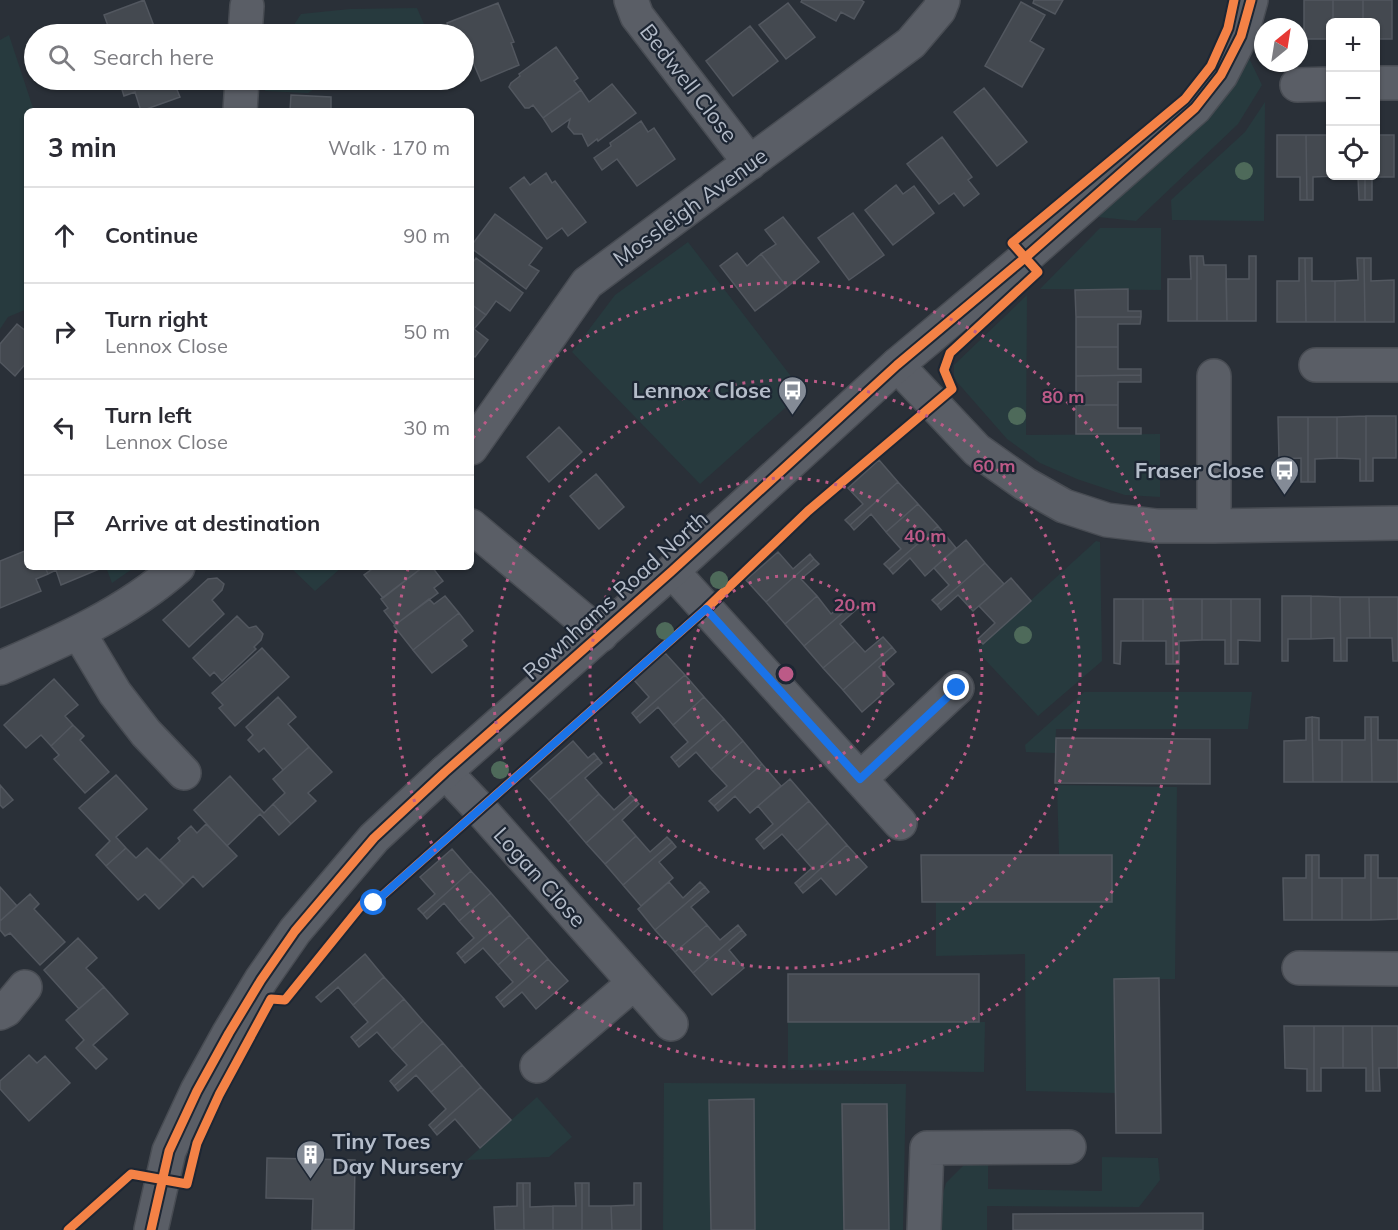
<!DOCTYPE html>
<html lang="en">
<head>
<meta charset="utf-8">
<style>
	:root { --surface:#fff; --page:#f7f7f7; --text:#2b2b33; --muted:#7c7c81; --line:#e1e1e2 }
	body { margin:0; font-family:Mulish,sans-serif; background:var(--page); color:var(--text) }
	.controls { position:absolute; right:18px; top:18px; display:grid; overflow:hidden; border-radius:9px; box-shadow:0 2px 4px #0004 }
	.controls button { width:54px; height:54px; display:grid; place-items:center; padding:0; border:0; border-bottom:2px solid var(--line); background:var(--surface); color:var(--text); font:30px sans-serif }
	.compass { position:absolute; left:1254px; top:18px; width:54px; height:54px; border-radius:50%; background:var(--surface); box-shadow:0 2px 4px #0004; rotate:30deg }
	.stop { position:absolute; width:18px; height:18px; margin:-14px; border:4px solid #1a73e8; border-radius:50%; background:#fff }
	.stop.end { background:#1a73e8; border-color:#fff; box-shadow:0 2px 6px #0008 }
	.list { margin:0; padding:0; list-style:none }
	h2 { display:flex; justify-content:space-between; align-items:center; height:78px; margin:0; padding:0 24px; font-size:26px }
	h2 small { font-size:20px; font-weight:400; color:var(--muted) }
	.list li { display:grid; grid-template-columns:39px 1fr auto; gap:18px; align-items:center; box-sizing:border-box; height:96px; padding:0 24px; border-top:2px solid var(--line) }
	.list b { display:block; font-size:22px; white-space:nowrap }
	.list p { margin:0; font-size:20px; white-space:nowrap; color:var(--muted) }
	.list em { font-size:20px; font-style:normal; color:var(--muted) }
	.icon { flex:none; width:33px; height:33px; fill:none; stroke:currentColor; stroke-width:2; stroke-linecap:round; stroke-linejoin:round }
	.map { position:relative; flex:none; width:1398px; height:1230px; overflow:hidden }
	.search { position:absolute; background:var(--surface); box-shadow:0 2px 4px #0004; left:24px; top:24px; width:450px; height:66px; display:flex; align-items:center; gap:15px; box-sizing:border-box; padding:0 21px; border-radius:33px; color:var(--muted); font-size:22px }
	.panel { position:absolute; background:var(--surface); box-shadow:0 2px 4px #0004; left:24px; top:108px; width:450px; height:462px; border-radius:9px }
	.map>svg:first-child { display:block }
</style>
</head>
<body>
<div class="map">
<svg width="1398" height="1230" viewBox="0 0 1398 1230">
	<rect width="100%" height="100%" fill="#2a3038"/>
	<!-- green -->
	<path fill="#273a3e" d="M417,8L424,24L396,34H285L290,31L301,14L350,9Z
		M9,35L34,111H27V309L8,317L0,329V40Z
		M1247,54L1262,85L1238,124L1136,221L1098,217L1192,130Z
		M266,80H328L308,93L265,91Z
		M1265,102L1264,221L1172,220L1171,200L1245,132Z
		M1100,228H1161V290L1040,289Z
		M688,242L803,392L700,484L572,352L615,295Z
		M1027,295L1026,435L1160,434V497L1125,495L1077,479L1040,463L1007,439L957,382L954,376V365Z
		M1096,541L1100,542L1102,661L1038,716L976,650Z
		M106,567H135L112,583Z
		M290,567H342L315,591Z
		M1084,692H1252L1248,729H1056L1055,753L1026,752L1025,745Z
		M1057,785L1177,787L1175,979H1114L1116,1093L1026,1091L1025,954L936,956V902H1112V855H1059Z
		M788,1022H985L984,1072L788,1070Z
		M664,1083L906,1084L903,1230H663Z
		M537,1097L572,1137L549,1157L467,1160Z
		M1102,1157L1158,1158L1160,1180L1139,1207L987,1206V1230H939L940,1204L946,1183L963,1166L988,1160V1189L1102,1191Z"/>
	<!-- building -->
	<path fill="#444950" stroke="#52575f" stroke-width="1.5" d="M144,0L157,34H111L104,15Z
		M802,0H861L864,2L854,19L841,12L836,21L801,2Z
		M1034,0H1063L1055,14L1033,3Z
		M1304,0H1333V22H1330V39H1304Z
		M1333,0H1363V22H1333Z
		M1363,0H1392V39H1376V22H1363Z
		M1021,2L1045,15L1030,41L1044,49L1022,87L985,66Z
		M498,3L514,42L511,43L519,65L481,81L472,60L464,63V34H451L447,23Z
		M788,3L815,37L786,59L759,25Z
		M750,26L778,61L733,96L706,61Z
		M556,47L578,78L574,81L581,90L543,118L533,105L529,108H525L509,87L511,83L520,76L519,74Z
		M119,80H173L180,97L141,111L135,92L124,96Z
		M612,84L636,113L598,141L597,139L588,146L582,134H574L568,127L570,119L552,132L543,118L581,90L589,102Z
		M984,88L1027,142L997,166L954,112Z
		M291,95L331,97V111H290Z
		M641,121L648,132L654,128L675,159L637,186L617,159L602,170L594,158L611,146L610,143Z
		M1277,135H1306L1307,200H1300V177H1277Z
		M1306,135H1330V176H1336L1313,177V200H1307Z
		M1376,135H1394V177H1372V200H1365V176H1376Z
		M942,137L972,177L968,180L979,194L964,206L954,193L939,204L907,164Z
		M546,173L552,183L555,181L586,222L568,236L562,228L547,239L510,188L524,177L530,185Z
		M1336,176H1365V200H1359L1358,177Z
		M896,185L903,194L914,186L934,213L893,245L865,210Z
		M853,213L884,255L849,280L818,238Z
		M495,214L542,248L529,265L539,271L526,289L471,248V246Z
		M783,217L819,262L787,287L761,254L776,244L765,230Z
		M737,253L747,266L761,254L787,287L755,311L720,266Z
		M1190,256H1197V321H1168V279H1191Z
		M1197,256H1203L1204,265H1226L1227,321H1197Z
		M1249,256H1256V321H1227L1226,279H1249Z
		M476,258L523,293L510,311L496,301L486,315L471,304V265Z
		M1299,258H1305L1306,322H1277V281H1299Z
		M1305,258H1312V281H1335V322H1306Z
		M1357,258H1364L1365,322H1335V281L1358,280Z
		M1364,258H1371V281L1394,280V322H1365Z
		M1128,289V311H1141V317H1076L1075,290Z
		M471,304L486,315L474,329L488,340L475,357L471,354Z
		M1076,317H1141L1140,324H1118V347H1076Z
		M17,324L27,332V362L15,376L0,362V344Z
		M1076,347H1118V369H1141V375L1076,376Z
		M1141,375V382H1118V405H1076V376Z
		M1076,405H1118V428H1141V434H1076Z
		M1366,416V481H1360V459L1337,458V417Z
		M1366,416H1396V458H1373V481H1366Z
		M1278,417H1308V482H1301V458L1279,459Z
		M1308,417H1337V458L1315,459V482H1308Z
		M559,427L582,452L549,482L527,457Z
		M879,460L898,482L850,525L845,520L863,504L848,488Z
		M596,474L624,507L599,529L570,496Z
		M898,482L918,504L886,532L871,514L854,530L850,525Z
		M918,504L938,526L889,569L884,564L901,549L886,532Z
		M938,526L956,548L925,576L910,558L893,574L889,569Z
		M966,540L985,563L937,605L932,600L949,585L934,568Z
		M27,550V567H45L48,574L36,579L41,591L0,608V561Z
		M778,552L793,569L810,554L814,559L766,602L746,580Z
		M814,559L819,564L801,579L817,596L785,624L766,602Z
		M985,563L1004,584L973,611L958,595L941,610L937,605Z
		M45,567H104L61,585L56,570L48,574Z
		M375,567H423L383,598L364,575Z
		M423,567H432L443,581L434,588L438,593L395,625L384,611L388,608L381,599Z
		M217,578L224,584L222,590L212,600L224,614L189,647L163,620L208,579Z
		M1011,578L1031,601L983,644L978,639L995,623L979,606Z
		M445,596L459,613L413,650L394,626L429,599L434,604Z
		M817,596L831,614L849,599L853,604L804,646L785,624Z
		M1282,596H1311V639H1288V661H1282Z
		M1311,596L1340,597L1341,661H1334V638L1311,639Z
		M1340,597H1369L1370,638H1347V661H1341Z
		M1369,597H1398V661H1393L1392,638H1370Z
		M1114,599H1143V641H1121L1120,664L1114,663Z
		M1143,599H1173V664H1166V641H1143Z
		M1173,599H1202V640L1179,641V664H1173Z
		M1202,599H1231V664H1225V640H1202Z
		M1231,599H1260V641L1238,640V664H1231Z
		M853,604L857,609L840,624L855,641L823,668L804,646Z
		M459,613L473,631L462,640L467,646L432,673L413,650Z
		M237,616L249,628L256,626L263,634L261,640L254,647L256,649L222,681L214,672L210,676L193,658Z
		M883,637L892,647L843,690L823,668L855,641L865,652Z
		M892,647L896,652L879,667L894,684L862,712L843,690Z
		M262,648L289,677L235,726L219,708L223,705L212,693Z
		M665,653L685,675L636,718L632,713L649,697L634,680Z
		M685,675L704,697L673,725L658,707L640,723L636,718Z
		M54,679L78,705L65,716L73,725L51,746L41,735L26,748L4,725Z
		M278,697L296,717L288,724L309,747L283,770L264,748L259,752L248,740L253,735L246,727Z
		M704,697L724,719L675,762L671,757L688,742L673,725Z
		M1312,717L1313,782H1284V741L1306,740V718Z
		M1312,717L1319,718V740H1342V782H1313Z
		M1365,717H1371L1372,782H1342V740H1365Z
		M1371,717H1378V740H1398V782H1372Z
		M724,719L743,741L711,769L696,752L679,767L675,762Z
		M73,725L84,736L80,740L109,772L85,793L54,759L59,755L51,746Z
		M1056,738L1210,739V784L1055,783Z
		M573,741L588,758L594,753L598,758L549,800L530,779Z
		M743,741L762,764L714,806L709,801L727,786L711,769Z
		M309,747L332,772L308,793L316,801L291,824L273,804L285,793L273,779Z
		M598,758L602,763L585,778L599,794L568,822L549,800Z
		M762,764L781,786L750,813L735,796L718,811L714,806Z
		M116,775L147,809L116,837L126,848L106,866L96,855L110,841L79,808Z
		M230,776L264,813L273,804L291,824L279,835L260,814L227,846L194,810Z
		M790,779L809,801L760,844L756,839L773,824L758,806Z
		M0,785L13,800L3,808L0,805Z
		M599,794L614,810L631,795L635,799L586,843L568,822Z
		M635,799L639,804L622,820L636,836L605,864L586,843Z
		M809,801L828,823L797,851L782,834L764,849L760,844Z
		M828,823L847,845L799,888L795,883L812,868L797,851Z
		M206,824L237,856L203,887L193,876L184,885L160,860L180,841L178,838L191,826L197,833Z
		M636,836L650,852L667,837L672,842L623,885L605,864Z
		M672,842L676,847L659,862L673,878L641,906L623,885Z
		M847,845L867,867L836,895L821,878L803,893L799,888Z
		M126,848L136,858L147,848L184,885L159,909L145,894L138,900L106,866Z
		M452,849L471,871L423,914L418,909L435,894L420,877Z
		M921,855H1112V902H922Z
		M1306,855H1312V920H1284L1283,878H1306Z
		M1312,855H1319V878H1342V920H1312Z
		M1365,855H1371V920H1342V878H1365Z
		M1371,855H1378V878H1398V919L1371,920Z
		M471,871L491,893L459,921L444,903L427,919L423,914Z
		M669,882L683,898L700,882L705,887L655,930L638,909Z
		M0,887L17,906L0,921Z
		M705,887L709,892L691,907L707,925L675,952L655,930Z
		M491,893L510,915L461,958L457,953L474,938L459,921Z
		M30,894L39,904L34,909L65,942L40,965L10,933L5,936L0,930V921Z
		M510,915L529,937L498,965L483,948L465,963L461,958Z
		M707,925L720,940L738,925L742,930L693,973L675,952Z
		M742,930L746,935L729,950L744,968L712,995L693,973Z
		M529,937L548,959L500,1002L496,997L513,982L498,965Z
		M78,938L97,958L86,968L104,987L79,1009L44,970Z
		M365,954L384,977L353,1005L338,987L321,1002L316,997Z
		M548,959L568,981L536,1009L522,992L504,1007L500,1002Z
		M788,974H979V1022H788Z
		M384,977L404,999L355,1042L351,1037L368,1022L353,1005Z
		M1159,978L1161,1133H1116L1114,979Z
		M104,987L128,1014L93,1045L107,1059L96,1069L76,1048L84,1040L66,1020Z
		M404,999L423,1021L392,1049L377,1032L359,1047L355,1042Z
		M423,1021L443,1043L394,1086L390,1081L407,1065L392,1049Z
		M1284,1026H1314V1091H1307V1069L1285,1068Z
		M1314,1026H1343V1068H1321V1091H1314Z
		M1343,1026H1372L1373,1091H1366V1068H1343Z
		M1372,1026H1398V1068H1379L1380,1091H1373Z
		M443,1043L462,1065L431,1092L416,1075L398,1091L394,1086Z
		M29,1055L37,1063L45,1056L70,1083L29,1121L0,1089V1081Z
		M462,1065L481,1087L433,1130L429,1125L446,1109L431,1092Z
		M481,1087L511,1120L480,1148L455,1119L437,1135L433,1130Z
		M754,1099L755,1230H711L709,1100Z
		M842,1104H887L889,1230H844Z
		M267,1158L355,1160L354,1230H312L313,1199L266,1198Z
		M517,1183H523L524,1230H495L494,1207L517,1206Z
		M523,1183H530V1207L553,1206V1230H524Z
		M575,1183H582V1230H553V1206H576Z
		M582,1183H589V1206H611L612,1230H582Z
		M634,1183H641V1230H612L611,1206L634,1205Z
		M1203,1213V1230H1013V1214Z"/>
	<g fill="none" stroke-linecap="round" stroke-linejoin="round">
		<defs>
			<path id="minor" d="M631,0L637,16L750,163
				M245,34L247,6
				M1376,83H1398
				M1297,85L1330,84
				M240,111L242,80
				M897,365L977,450L1025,484L1064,506L1107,520L1157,526H1214L1398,523
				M1316,365H1398
				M1214,376V526
				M471,448L587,283L911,43L939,10L943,0
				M471,526L601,635
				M672,571L900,823
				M79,633L115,693L146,733L184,773
				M0,668C62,641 126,613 178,567
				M445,772L481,810L671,1024
				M860,779L957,688
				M1299,968L1398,969
				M0,1013L6,1010L25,987
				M537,1066L634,983
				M924,1230L927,1148L1069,1147"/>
			<path id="tertiary" d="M151,1230L169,1151L197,1091L229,1033L261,980L295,931L374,838L445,772L672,571L897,365L1026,257L1195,108L1221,75L1241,36L1251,0"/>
		</defs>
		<!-- minor casing -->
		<use href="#minor" stroke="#484c53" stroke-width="36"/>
		<!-- tertiary casing -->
		<use href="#tertiary" stroke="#484c53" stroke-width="36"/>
		<!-- minor -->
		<use href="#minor" stroke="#5a5e66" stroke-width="33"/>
		<!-- tertiary -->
		<use href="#tertiary" stroke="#5a5e66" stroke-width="33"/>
		<defs>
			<path id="cycleway" d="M68,1230L131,1174L187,1184L197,1143L219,1095L271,999L285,1000L365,901L374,903L706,609L808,511L952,389L944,370L950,353L1038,272L1012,243L1185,99L1211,66L1228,28L1234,0
				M151,1230L169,1151L197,1091L229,1033L261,980L295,931L374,838L445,772L672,571L897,365L1026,257L1195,108L1221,75L1241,36L1251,0"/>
		</defs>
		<!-- cycleway casing -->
		<use href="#cycleway" stroke="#1d2633" stroke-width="13"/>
		<!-- cycleway -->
		<use href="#cycleway" stroke="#f48246" stroke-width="9"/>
	</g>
	<!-- trees -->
	<g fill="#4e6a5a">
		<circle cx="1244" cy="171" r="9"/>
		<circle cx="1017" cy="416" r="9"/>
		<circle cx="719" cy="580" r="9"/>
		<circle cx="665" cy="631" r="9"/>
		<circle cx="1023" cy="635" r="9"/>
		<circle cx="500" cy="770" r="9"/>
	</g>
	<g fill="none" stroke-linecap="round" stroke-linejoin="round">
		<!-- route -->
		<path stroke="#1a73e8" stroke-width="8" d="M374,903L706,609L860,779L957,688"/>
	</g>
	<!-- distance rings -->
	<g fill="none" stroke="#bc5a87" stroke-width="3" stroke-dasharray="3 6">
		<circle cx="786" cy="674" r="98"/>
		<circle cx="786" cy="674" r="196"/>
		<circle cx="786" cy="674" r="294"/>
		<path d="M473 438A392 392 0 1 1 408 569"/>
	</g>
	<!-- icons -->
	<defs>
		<symbol id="bus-pin" viewBox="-11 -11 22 30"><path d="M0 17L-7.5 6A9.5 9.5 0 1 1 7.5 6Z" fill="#848b96" stroke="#1d2633"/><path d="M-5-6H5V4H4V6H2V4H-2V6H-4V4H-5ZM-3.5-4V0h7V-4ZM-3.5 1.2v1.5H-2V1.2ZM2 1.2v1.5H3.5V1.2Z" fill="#fff"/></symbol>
		<symbol id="building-pin" viewBox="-11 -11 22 30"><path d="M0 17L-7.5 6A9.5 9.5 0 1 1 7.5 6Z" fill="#848b96" stroke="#1d2633"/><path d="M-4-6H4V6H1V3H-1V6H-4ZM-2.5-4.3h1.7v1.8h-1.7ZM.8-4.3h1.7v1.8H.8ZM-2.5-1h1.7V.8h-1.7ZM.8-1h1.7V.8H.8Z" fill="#fff"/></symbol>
	</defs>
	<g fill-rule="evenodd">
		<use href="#bus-pin" x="776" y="374" width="33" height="45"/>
		<use href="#bus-pin" x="1268" y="454" width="33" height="45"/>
		<use href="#building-pin" x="294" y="1138" width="33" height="45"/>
	</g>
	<g text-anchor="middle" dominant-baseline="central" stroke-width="4.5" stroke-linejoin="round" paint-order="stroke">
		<!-- street labels -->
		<g font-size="22" fill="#b4bcc9" stroke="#1d2633">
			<text transform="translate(689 83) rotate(52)">Bedwell Close</text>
			<text transform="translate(690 207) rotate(-36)">Mossleigh Avenue</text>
			<text transform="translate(615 595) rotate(-42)">Rownhams Road North</text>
			<text transform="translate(540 877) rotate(48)">Logan Close</text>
		</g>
		<!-- poi labels -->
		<g font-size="22" font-weight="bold" fill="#b4bcc9" stroke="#1d2633" text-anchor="end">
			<text x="771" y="390">Lennox Close</text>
			<text x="1264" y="470">Fraser Close</text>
			<text x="332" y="1141" text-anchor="start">Tiny Toes<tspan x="332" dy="25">Day Nursery</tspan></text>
		</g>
	</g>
	<circle cx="786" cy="674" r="9" fill="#bc5a87" stroke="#1d2633" stroke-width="3"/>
	<g font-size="18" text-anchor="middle" font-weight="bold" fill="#bc5a87" stroke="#1d2633" stroke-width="4.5" stroke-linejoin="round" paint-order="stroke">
		<text x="1063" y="403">80 m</text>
		<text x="994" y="472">60 m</text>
		<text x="925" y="542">40 m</text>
		<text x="855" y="611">20 m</text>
	</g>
</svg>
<div class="controls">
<button>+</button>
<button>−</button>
<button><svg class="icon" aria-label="locate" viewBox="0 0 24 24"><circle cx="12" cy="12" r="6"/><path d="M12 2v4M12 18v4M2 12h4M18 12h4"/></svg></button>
</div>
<svg class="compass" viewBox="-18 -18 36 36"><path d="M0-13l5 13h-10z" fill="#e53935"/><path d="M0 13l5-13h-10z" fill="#7c7c81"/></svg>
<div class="stop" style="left:374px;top:903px"></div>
<div class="stop end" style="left:957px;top:688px"></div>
<div class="search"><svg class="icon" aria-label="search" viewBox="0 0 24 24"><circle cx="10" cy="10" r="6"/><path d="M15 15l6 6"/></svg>Search here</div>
<section class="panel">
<h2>3 min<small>Walk · 170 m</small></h2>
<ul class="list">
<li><svg class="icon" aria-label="ahead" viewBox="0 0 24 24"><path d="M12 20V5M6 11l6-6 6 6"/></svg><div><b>Continue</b></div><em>90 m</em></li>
<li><svg class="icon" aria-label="right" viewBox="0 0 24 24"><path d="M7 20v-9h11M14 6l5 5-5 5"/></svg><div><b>Turn right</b><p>Lennox Close</p></div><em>50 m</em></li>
<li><svg class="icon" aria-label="left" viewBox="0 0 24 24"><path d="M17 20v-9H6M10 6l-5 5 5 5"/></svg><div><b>Turn left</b><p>Lennox Close</p></div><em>30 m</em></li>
<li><svg class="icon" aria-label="arrive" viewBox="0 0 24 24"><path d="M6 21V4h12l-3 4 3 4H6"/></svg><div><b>Arrive at destination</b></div></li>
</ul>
</section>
</div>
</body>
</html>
